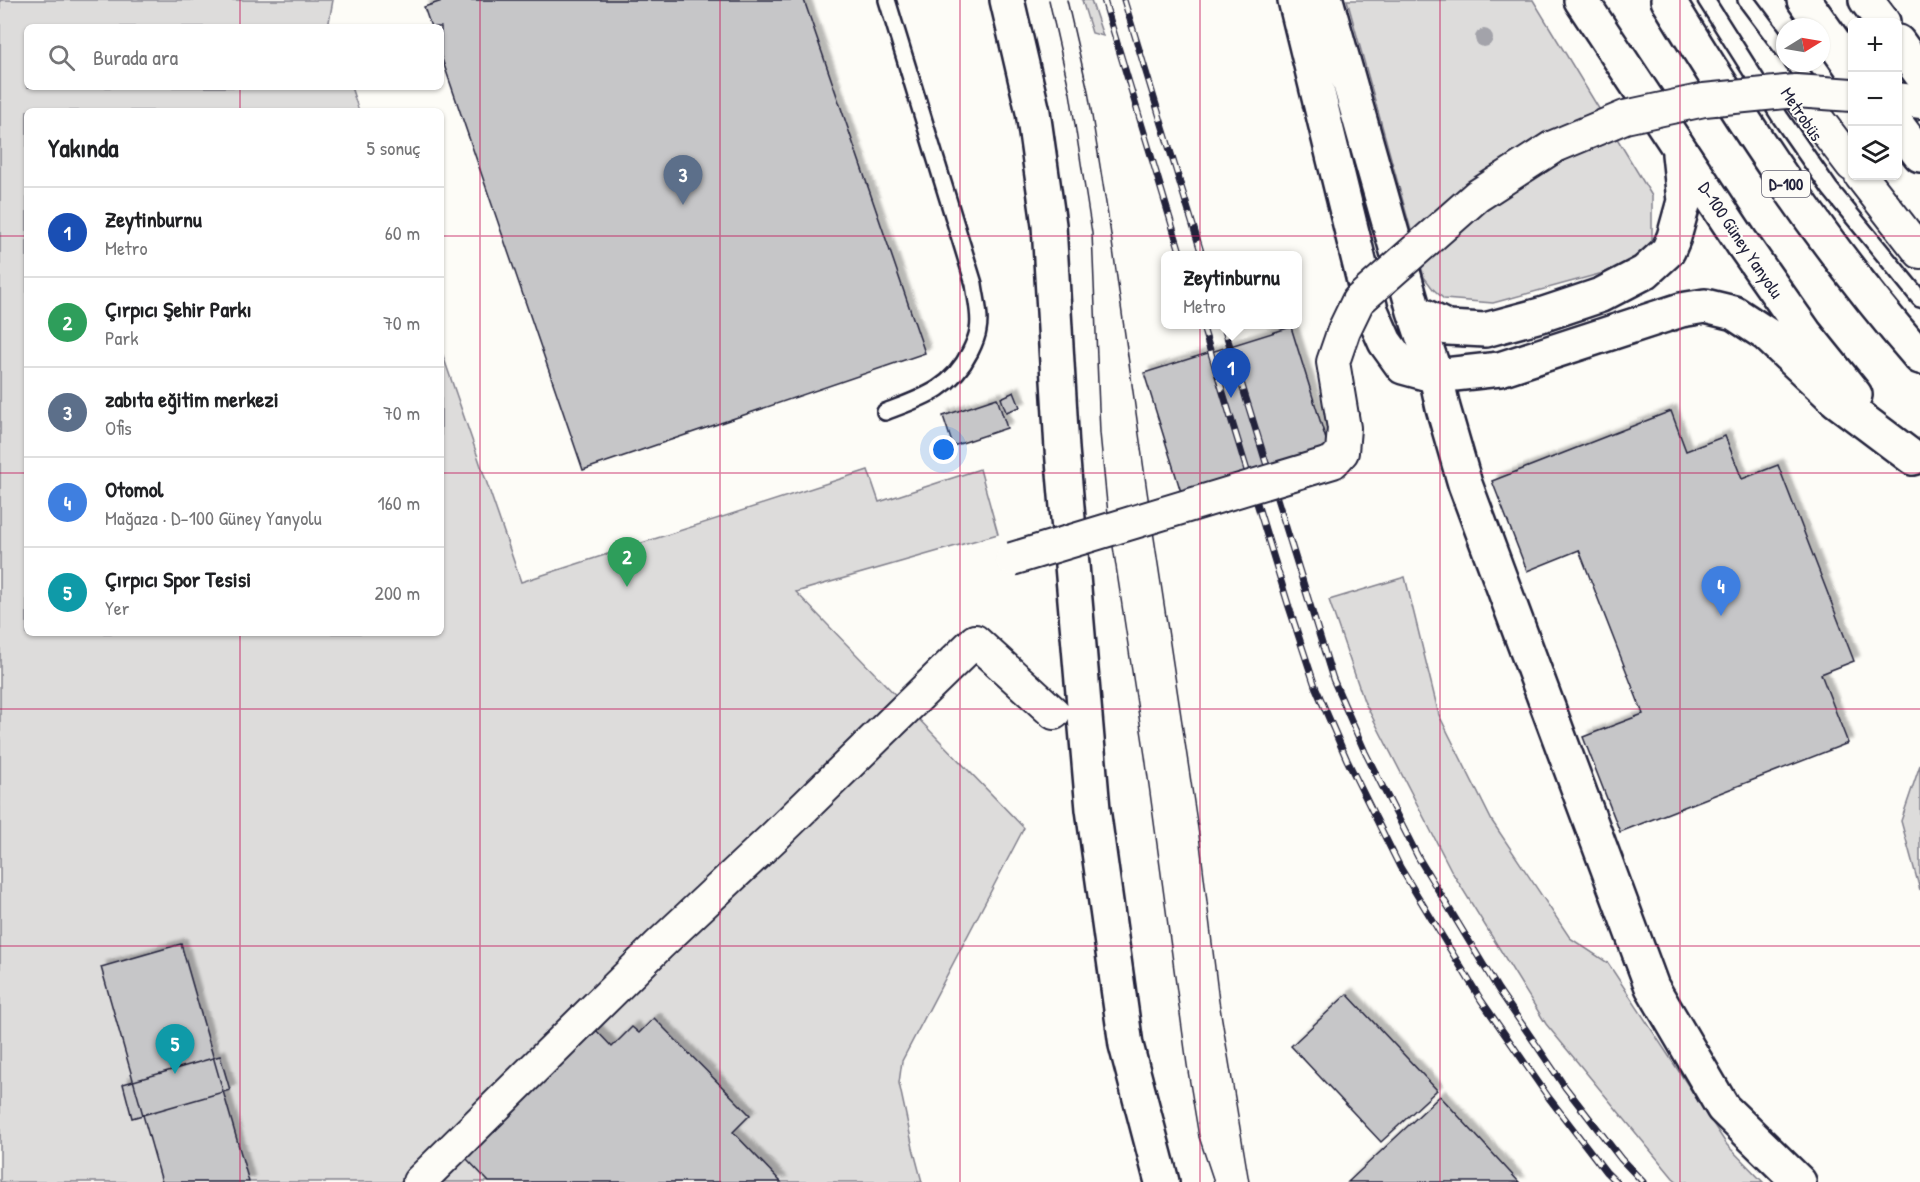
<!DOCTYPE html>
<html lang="tr">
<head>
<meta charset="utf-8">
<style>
	:root { --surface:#fff; --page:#f2f2f2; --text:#202124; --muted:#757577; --line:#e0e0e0; --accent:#0f766e }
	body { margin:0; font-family:"Patrick Hand",sans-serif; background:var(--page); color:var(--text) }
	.controls { position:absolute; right:18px; top:18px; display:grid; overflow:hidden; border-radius:9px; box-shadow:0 2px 4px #0004 }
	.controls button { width:54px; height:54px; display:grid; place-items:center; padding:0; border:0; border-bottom:2px solid var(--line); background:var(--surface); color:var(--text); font:30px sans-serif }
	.compass { position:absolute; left:1776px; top:18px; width:54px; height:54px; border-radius:50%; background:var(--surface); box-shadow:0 2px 4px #0004; rotate:79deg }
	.you { position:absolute; left:944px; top:450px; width:21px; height:21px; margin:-15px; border:4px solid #fff; border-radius:50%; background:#1a73e8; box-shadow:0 0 0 9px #1a73e833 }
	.badge { display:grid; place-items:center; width:39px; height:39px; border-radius:50%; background:var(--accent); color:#fff; font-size:20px; font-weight:700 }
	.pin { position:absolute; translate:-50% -50px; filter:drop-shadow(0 2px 3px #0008) }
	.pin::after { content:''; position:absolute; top:32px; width:21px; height:18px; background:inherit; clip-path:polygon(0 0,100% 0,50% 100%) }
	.popup { position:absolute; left:1161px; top:251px; width:141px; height:78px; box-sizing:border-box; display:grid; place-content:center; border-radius:9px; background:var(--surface); filter:drop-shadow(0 2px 4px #0005); font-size:20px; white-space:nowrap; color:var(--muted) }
	.popup b { font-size:22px; color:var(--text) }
	.popup::after { content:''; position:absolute; left:50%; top:100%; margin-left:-12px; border:12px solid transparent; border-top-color:var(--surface) }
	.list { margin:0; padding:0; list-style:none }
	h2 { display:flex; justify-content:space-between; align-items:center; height:78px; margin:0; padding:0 24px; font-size:26px }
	h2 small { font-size:20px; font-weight:400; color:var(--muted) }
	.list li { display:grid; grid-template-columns:39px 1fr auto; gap:18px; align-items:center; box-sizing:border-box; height:90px; padding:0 24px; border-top:2px solid var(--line) }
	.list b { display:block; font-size:22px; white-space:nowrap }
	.list p { margin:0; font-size:20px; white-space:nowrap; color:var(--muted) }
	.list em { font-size:20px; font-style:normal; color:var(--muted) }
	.icon { flex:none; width:33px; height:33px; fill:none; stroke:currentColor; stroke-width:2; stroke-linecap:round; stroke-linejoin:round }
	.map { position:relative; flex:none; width:1920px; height:1182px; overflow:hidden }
	.search { position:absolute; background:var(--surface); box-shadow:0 2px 4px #0004; left:24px; top:24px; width:420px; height:66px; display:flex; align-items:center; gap:15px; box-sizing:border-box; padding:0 21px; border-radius:9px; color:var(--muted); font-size:22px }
	.panel { position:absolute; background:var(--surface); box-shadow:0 2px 4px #0004; left:24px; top:108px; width:420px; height:528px; border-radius:9px }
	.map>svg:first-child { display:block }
</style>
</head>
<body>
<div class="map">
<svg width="1920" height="1182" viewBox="0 0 1920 1182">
	<defs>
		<filter id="shadow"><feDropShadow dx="5.5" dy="-5.5" stdDeviation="1.5" flood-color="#0004"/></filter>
	</defs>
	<rect width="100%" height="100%" fill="#fdfcf7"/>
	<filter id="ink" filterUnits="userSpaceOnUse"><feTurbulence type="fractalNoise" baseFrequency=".0167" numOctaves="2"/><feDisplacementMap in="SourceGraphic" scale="12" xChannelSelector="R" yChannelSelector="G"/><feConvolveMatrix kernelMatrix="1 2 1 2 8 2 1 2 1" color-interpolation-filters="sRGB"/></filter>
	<g filter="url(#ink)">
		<!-- green -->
		<path fill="#dddcdb" stroke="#807f8b" stroke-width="1.5" d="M0,0H333L329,22L331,27H27V87H351L359,111H27V633H441V350L521,582L868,470L879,502L980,469L998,534L796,592L1024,828L902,1061L899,1083L913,1148L922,1182H0Z
			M1082,0H1091L1103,36L1092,33Z
			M1347,0H1533L1652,196V242L1632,265L1493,303L1444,299L1433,289L1424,277Z
			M1405,577L1439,715L1492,821L1570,938L1608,963L1727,1145L1763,1182H1678L1673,1178L1546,1024L1452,872L1364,701L1329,600Z
			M1920,765V890L1901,821Z"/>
		<!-- building -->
		<path fill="#c6c6c8" stroke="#22223b" stroke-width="1.5" filter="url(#shadow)" d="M445,0H804L925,353L583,470L441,56V27H431L424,7Z
			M1291,327L1337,475L1190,521L1144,373Z
			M1014,392L1020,407L1006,412L1001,398Z
			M997,398L1007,428L953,446L943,416Z
			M1671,411L1686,451L1725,436L1742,479L1778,465L1854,661L1821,674L1848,743L1620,832L1583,737L1643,714L1579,550L1527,571L1492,481Z
			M181,944L249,1182H162L101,967Z
			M1347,994L1437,1090L1381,1142L1291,1046Z
			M654,1018L750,1115L733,1132L781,1182H489L466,1158L595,1029L612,1047L632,1027L639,1033Z
			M220,1056L230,1090L132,1118L123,1084Z
			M1440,1096L1519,1182H1348L1363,1168Z"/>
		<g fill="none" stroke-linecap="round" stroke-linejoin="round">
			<defs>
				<path id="lane" d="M1706,0L1780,117L1830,189L1920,299
					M1746,0L1785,52
					M1793,63L1815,92
					M885,412C921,398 951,390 970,352C973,346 977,338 978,330C981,316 976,299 974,284L887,0"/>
				<path id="street" d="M1796,91L1852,165
					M1898,99L1920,102
					M1861,176L1920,252
					M419,1182L659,945L775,836L975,641L1054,713"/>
				<path id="secondary" d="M1436,376L1443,408L1465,484L1652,987L1723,1108L1799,1182"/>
				<path id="primary" d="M1007,0L1033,112L1049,225L1062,449L1093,809L1126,1045L1162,1182
					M1295,0L1371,310L1385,342L1403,367L1436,376L1500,369L1681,310L1705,306L1734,313L1766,334L1836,400L1913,458
					M1326,0L1414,311L1436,376
					M1581,0L1742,243L1805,333L1855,395
					M1866,0L1883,22
					M1898,42L1920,73
					M1414,311L1448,328L1485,330L1544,314L1601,295L1645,272L1668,251L1674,237L1684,201L1679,154"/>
				<path id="highway" d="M1668,0C1744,124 1824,247 1920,357
					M1804,0L1852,68
					M1898,126L1920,155"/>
			</defs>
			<!-- lane casing -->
			<use href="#lane" stroke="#22223b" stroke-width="20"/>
			<!-- street casing -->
			<use href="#street" stroke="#22223b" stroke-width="36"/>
			<!-- secondary casing -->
			<use href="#secondary" stroke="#22223b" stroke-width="38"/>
			<!-- primary casing -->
			<use href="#primary" stroke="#22223b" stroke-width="38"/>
			<!-- highway casing -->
			<use href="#highway" stroke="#22223b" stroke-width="38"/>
			<!-- lane -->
			<use href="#lane" stroke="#fdfcf7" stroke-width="15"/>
			<!-- street -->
			<use href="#street" stroke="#fdfcf7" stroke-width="32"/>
			<!-- secondary -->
			<use href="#secondary" stroke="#fdfcf7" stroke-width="33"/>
			<!-- primary -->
			<use href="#primary" stroke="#fdfcf7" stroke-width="33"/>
			<!-- highway -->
			<use href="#highway" stroke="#fdfcf7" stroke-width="33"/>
			<!-- tram -->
			<path stroke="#22223b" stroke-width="1.5" d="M1049,0L1070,93L1092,233L1100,433L1108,514L1145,756L1187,1065L1199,1137L1214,1182
				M1067,0L1088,91L1110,228L1147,491L1199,835L1219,1001L1249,1182"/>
			<defs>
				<path id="rail" d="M1104,0L1181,255
					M1124,0L1202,255
					M1202,324L1288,604L1315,686L1347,760L1400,867L1481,1000L1549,1098L1606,1172L1616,1182
					M1223,324L1333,679L1365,752L1418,857L1498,989L1565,1087L1621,1159L1643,1182"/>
			</defs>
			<!-- rail casing -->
			<use href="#rail" stroke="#22223b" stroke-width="7"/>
			<!-- rail -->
			<use href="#rail" stroke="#fdfcf7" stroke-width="4.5" stroke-dasharray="14" stroke-linecap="butt"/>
			<defs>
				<path id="street-bridge" d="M1012,559L1333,462L1342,452L1344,428L1333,362L1344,330L1358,301L1477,196L1553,147L1625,117L1704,100L1796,91L1852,95"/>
			</defs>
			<!-- street-bridge casing -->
			<use href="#street-bridge" stroke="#22223b" stroke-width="36" stroke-linecap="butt"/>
			<!-- street-bridge -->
			<use href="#street-bridge" stroke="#fdfcf7" stroke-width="32"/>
		</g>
		<!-- trees -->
		<circle fill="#a3a3aa" cx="1484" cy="38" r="9"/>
	</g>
	<!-- grid -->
	<path fill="none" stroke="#c2185b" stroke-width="1.5" stroke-opacity="0.55" d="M240,0V27M480,0V1182M720,0V1182M960,0V1182M1200,0V1182M1440,0V1182M1680,0V1182M240,87V111M0,236H27M441,236H1920M0,473H27M441,473H1920M240,633V1182M0,709H1920M0,946H1920"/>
	<g text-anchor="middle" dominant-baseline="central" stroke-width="4.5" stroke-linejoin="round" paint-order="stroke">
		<!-- shield labels -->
		<rect fill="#fdfcf7" stroke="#646373" stroke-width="1.5" x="1762" y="171" width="48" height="26" rx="4.5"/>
		<g font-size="16" font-weight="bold" fill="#22223b">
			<text x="1786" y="184">D-100</text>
		</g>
		<!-- street labels -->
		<g font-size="18" fill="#22223b" stroke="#fdfcf7">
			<text transform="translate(1802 114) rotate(56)">Metrobüs</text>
			<text transform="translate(1741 240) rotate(56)">D-100 Güney Yanyolu</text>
		</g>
	</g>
</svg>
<div class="controls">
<button>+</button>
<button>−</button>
<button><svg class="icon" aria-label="layers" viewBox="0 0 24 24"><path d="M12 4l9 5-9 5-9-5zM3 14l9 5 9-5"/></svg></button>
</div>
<svg class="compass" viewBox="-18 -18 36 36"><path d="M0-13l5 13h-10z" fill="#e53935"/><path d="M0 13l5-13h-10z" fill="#757577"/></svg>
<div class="you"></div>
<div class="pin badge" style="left:1231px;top:398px;background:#1a4fb4">1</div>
<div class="popup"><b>Zeytinburnu</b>Metro</div>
<div class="pin badge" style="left:627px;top:587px;background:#2e9e5b">2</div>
<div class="pin badge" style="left:683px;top:205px;background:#5c6f8a">3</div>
<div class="pin badge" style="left:1721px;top:616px;background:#3f7fe0">4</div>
<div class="pin badge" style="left:175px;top:1074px;background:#0f9aa8">5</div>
<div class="search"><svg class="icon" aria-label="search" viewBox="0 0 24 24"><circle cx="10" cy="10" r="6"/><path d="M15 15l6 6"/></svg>Burada ara</div>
<section class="panel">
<h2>Yakında<small>5 sonuç</small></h2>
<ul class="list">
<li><span class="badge" style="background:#1a4fb4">1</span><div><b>Zeytinburnu</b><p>Metro</p></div><em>60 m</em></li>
<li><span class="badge" style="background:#2e9e5b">2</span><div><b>Çırpıcı Şehir Parkı</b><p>Park</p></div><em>70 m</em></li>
<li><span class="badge" style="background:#5c6f8a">3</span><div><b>zabıta eğitim merkezi</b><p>Ofis</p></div><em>70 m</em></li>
<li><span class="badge" style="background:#3f7fe0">4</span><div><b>Otomol</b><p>Mağaza · D-100 Güney Yanyolu</p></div><em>160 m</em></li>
<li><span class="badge" style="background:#0f9aa8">5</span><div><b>Çırpıcı Spor Tesisi</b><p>Yer</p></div><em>200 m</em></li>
</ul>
</section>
</div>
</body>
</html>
